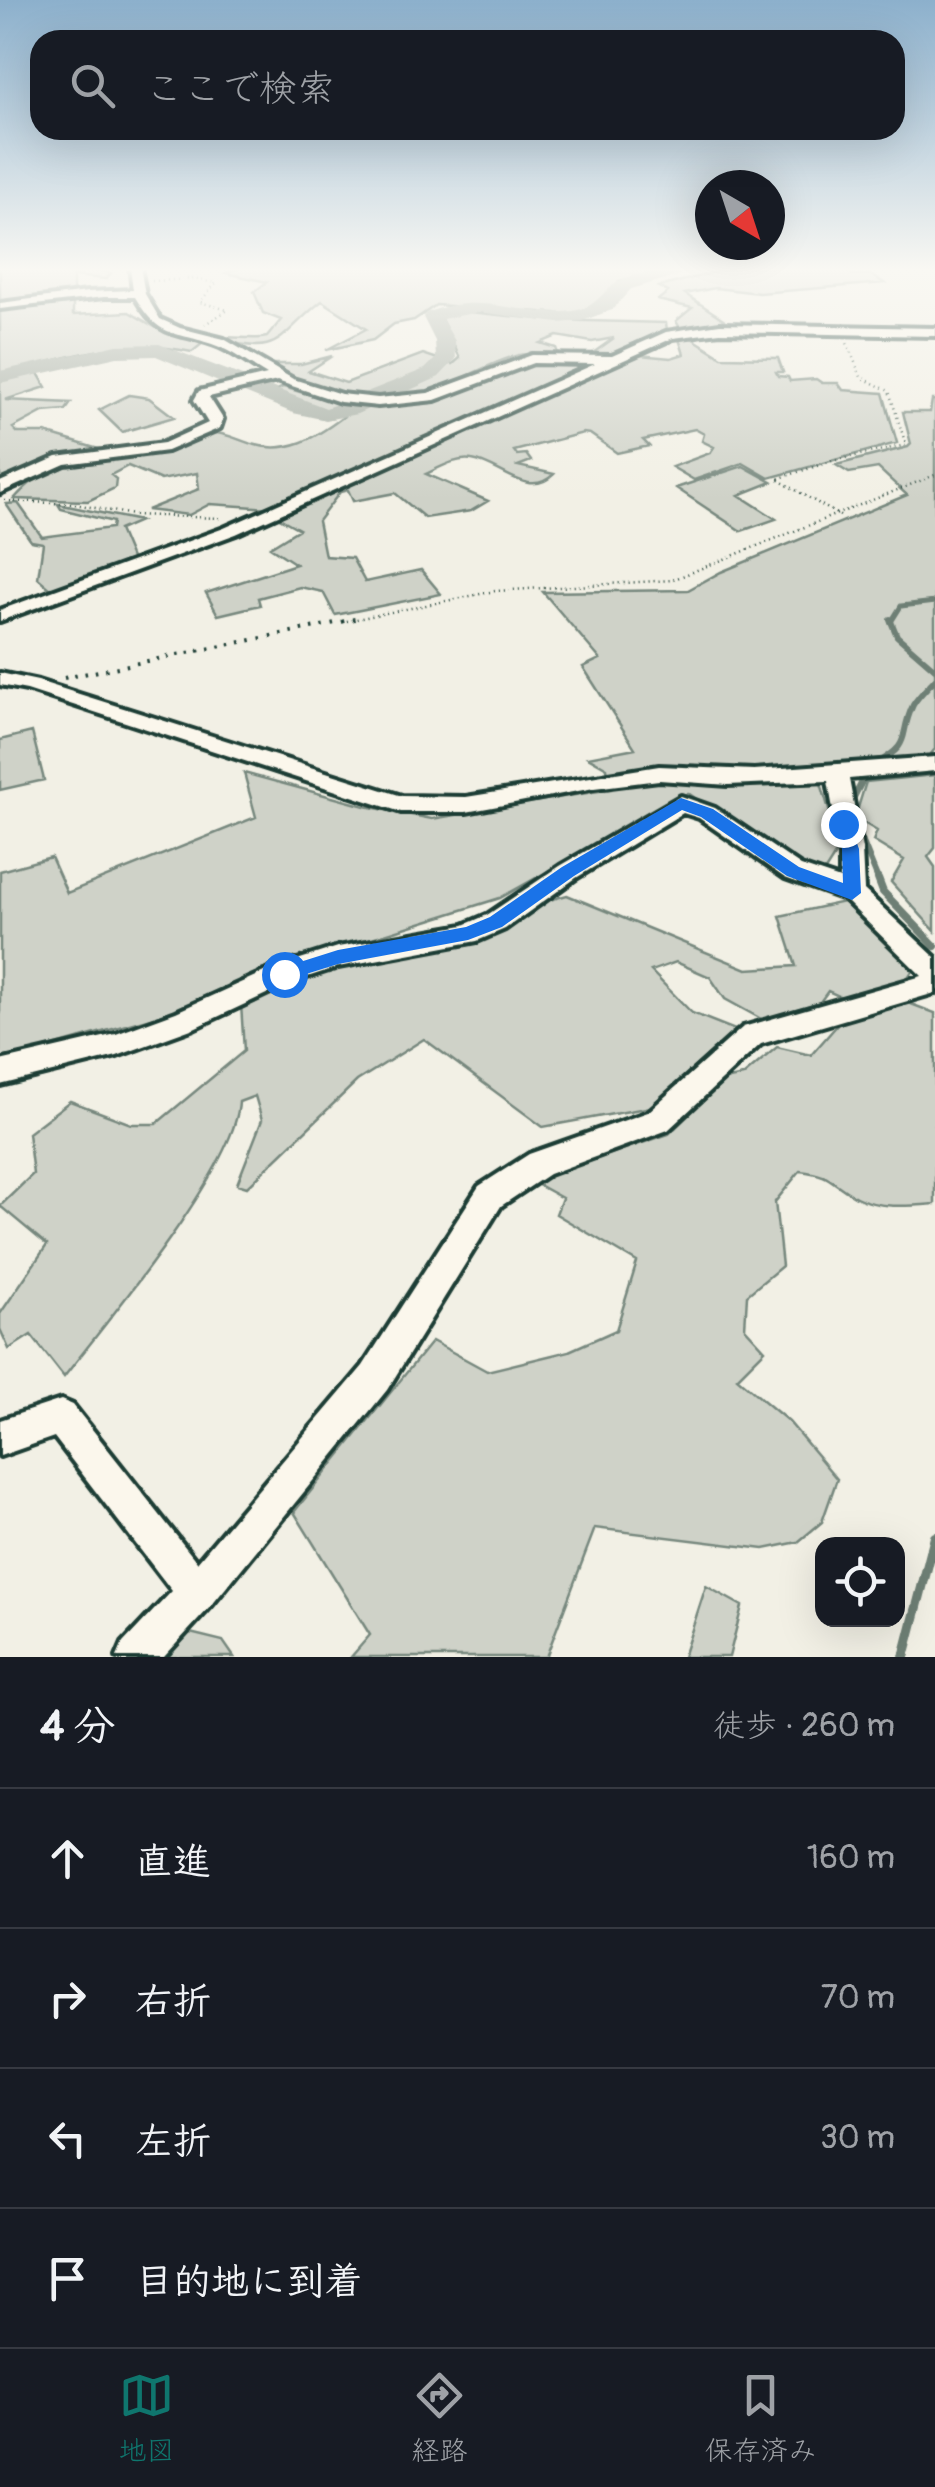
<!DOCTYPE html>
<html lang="ja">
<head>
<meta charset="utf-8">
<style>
	:root { --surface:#171b24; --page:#242831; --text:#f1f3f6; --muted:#9ea1a6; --line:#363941; --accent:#0f766e }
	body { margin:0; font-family:Pangolin,"Klee One",sans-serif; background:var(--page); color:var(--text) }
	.controls { position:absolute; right:30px; bottom:30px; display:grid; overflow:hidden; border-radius:20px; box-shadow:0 10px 40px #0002 }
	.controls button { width:90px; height:90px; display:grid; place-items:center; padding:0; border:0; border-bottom:2px solid var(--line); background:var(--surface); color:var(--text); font:50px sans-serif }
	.compass { position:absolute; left:695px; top:170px; width:90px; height:90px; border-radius:50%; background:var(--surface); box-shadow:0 10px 40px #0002; rotate:141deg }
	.stop { position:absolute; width:30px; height:30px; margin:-22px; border:8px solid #1a73e8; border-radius:50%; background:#fff }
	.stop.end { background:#1a73e8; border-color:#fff; box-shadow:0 2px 10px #0008 }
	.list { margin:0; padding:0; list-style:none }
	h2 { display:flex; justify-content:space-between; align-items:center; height:130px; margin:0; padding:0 40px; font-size:42px }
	h2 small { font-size:32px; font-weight:400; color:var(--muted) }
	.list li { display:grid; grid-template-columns:65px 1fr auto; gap:30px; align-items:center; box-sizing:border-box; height:140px; padding:0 40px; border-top:2px solid var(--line) }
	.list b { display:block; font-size:38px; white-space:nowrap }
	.list em { font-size:32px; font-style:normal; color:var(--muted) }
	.icon { flex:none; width:55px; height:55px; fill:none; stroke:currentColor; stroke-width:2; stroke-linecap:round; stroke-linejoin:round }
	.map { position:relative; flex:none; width:935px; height:1657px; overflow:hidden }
	.search { position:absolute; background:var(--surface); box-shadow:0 10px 40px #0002; left:30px; right:30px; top:30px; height:110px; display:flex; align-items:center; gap:25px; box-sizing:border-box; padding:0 35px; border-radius:30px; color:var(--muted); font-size:38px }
	.sheet { height:690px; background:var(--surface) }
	nav { display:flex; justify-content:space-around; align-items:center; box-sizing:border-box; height:140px; border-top:2px solid var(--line); background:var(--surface); font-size:28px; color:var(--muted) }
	nav a { display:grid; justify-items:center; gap:5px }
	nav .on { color:var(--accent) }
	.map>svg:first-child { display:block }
</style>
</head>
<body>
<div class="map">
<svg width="935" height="1657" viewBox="0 0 935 1657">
	<rect width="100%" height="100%" fill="#f2f0e5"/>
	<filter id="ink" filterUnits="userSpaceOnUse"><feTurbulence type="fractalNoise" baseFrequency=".01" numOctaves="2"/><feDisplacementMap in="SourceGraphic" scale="20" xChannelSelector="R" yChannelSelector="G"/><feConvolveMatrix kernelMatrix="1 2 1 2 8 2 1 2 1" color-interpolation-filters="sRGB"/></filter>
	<g filter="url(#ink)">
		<!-- green -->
		<path fill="#cfd2c8" stroke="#77887e" stroke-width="2.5" d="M0,267H77L111,273L106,279L73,276V315L129,312L160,330L203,343L192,352C136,340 88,350 34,366L46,387L5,400L71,403L66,410L43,412L13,428L18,433H45L95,448L66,456L0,485Z
			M242,267H677L619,281C610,305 593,309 569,314L436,305L414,320L394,324L373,340L326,350L366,329L322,301C277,336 282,359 216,338C235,335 251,341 267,337L281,320L263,313L254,292L267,282L226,273Z
			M734,267H849L852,275H871L884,283L759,293L715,288L685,294L731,324L680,328L676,321L692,308L658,300L668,292L659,287Z
			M469,312L549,320L666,323L667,330L609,357L593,353L614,338L592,342L557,336L540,343L556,348L558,354C546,355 531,353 519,355C490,362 461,381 433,391C382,409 313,392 269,364H301L332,356L309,371L346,383L423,354L453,364L460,358L440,317Z
			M690,337L722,357L778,358L783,372H776L778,376L788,377L790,381L816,379L822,383H838L843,390L883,393L897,443L769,478L743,463L694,480L672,467L710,453L714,447L702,441L704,434L695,429L643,440L649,446L617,453L590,434L583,433L514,451L517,455L526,454L531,461L518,466L554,474C528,500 501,464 472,460C457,457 439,468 426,474L488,501L471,511L425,518L395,493L353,501L348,490L340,492L318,521L325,556L352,558L365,582L421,570L441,594L335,615L323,592L300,587L258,598L260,605L218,615L206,593L296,564L270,547L299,529L274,515L639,355L671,358L684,354L679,339Z
			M530,363H596L270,508L210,504L189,515L147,510L199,489L197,473L161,480L128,466L111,475L116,479L115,488L88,501L14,499C68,439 102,468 164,452C180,447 199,432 215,433C226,433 241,441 252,444C288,455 315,438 343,417L273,392L283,387C388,420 431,400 530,363Z
			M129,395L149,398L174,417L122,432L99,410Z
			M932,400H935V749L930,755L826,766L821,783L840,847L823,874L800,872L688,793L500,898L257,974L180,1010L0,1061V871L51,857L67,893L256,817L244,773L365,806L432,819L611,789L607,768L588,757L635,748L583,667L600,659L543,592L688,590L721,572L907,495L878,468L849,473L836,465L908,447L911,444L903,412H930Z
			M743,466L772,482L739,495L776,519L741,531L676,488Z
			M18,503L42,537L112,528L113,522L61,509L58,504L140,521L119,530L133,563L52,590L38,578L43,543L31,541L6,504Z
			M32,732L44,780L0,790V740Z
			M935,775V848L928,857L935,867V931L891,882L904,860L873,841L877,831L862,822L857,811L866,782Z
			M567,895L747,969L796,966L780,916L848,901L916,965L905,982L841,997L828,991L820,1002L763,1020L725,999L710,977L676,962L651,971L692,1013L735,1030L651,1107L543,1127L424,1039L357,1081L247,1187L237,1184L262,1120L255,1096L239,1102C236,1167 108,1320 64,1377L31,1335L9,1349L0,1329V1314L47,1245L0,1206L33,1174L28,1133L70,1101L131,1124H156L244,1051L241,1004L313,971L476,940L546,901Z
			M903,1001L935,1013V1204C910,1206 879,1209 856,1197C829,1183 834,1175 800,1171L775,1202L782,1266L747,1295L745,1328L765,1350L737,1378L789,1422L837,1479L822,1522L798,1542L764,1549L595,1528L546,1657H351L370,1635L294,1512L432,1341L487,1371L569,1351L616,1330L637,1262L556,1214L562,1198L531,1181L669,1134L725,1080L743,1076L777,1047L811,1055L846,1015Z
			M706,1586L742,1606L729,1657H683Z
			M186,1632L223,1641L234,1657H162Z"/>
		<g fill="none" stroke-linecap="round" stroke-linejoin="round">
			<!-- stream-far3 -->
			<path stroke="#6e7f75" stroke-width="5" d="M891,622L901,606L935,602"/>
			<!-- stream-far2 -->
			<path stroke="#6e7f75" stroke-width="6" d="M890,619L897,636L935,669
				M874,765C915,742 897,739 913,705C918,696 928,687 935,679
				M851,803L866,774
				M857,828L879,882"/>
			<!-- stream-far1 -->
			<path stroke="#6e7f75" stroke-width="8" d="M878,879L883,892L935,946"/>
			<!-- stream -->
			<path stroke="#6e7f75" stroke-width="10" d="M904,1657L935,1537"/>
			<!-- river -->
			<path fill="#a2aba1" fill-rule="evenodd" d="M680,267H708L631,289L612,310L582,321L558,323L479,312L442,319L455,341L456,359L439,377L357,414L326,420L293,413L156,356L117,357L0,383V371L117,345L159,344L326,408L425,369L436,358L435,341L423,317L426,313C484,290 518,318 573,311C596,308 601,292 618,282C634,272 662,271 680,267Z"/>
			<defs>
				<path id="minor" d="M130,267H140L145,294L160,319L180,328L224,339L293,379L341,394L378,398L428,393L532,355L612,356L666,332L720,324L935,328V336L720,332L673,338L236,534L0,621V610L224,528L595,364L533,363L435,400L378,406L340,402L277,381L209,397L223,419L220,428L167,451L65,464L0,493V482L57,457L164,443L208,423L194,400L199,391L267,375C250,365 231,350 212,344C171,330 160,339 135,297H104L0,309V303L87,292L133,290Z
					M0,673L38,681L402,796L466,797L659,766L754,770L935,757V771L849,779L862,849L864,890L935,957V993L761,1044L668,1130L549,1174L501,1206L387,1390L211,1606L164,1657H117L123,1643L172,1591L54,1437L0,1456V1420L61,1400L73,1405L197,1562L363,1366L479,1186L529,1154L648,1112L743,1027L922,976L844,899L785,878L699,818L683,813L576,878L505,929L477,941L338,967L292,982L194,1028L117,1056L0,1085V1061L116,1034L176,1012L275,967L338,947L464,925L487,915L560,866L681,796L715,808L801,866L840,879V849L828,781L728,785L659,780L594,788L466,812H401L27,690L0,685Z"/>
			</defs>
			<!-- minor casing -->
			<use href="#minor" stroke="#1f3d34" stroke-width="8"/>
			<!-- path-far1 -->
			<path stroke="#1f3d34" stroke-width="2.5" stroke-dasharray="1 4" stroke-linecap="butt" d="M152,281L193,279L216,283L200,302L228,310L205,324
				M5,501L75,504L133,515L220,518
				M840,516L777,479L832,461L906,445L889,391L861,377L847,343
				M342,622L495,591L672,580L935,475"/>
			<!-- path -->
			<path stroke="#1f3d34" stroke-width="4" stroke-dasharray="2.5 8" stroke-linecap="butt" d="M64,678L355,619"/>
			<!-- minor -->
			<use href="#minor" fill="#fbf7ec" fill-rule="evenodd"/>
		</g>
	</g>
	<!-- sky -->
	<linearGradient id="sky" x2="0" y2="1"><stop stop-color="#8cb0cc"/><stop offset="0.54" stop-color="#f9f8f3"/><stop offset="1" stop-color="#f9f8f3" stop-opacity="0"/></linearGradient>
	<rect width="935" height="499" fill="url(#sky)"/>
	<!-- route -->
	<path fill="#1a73e8" d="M681,798L713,809L799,867L843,883L842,849L835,824L843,818L849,820L859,849L861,893L852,900L787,876L701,817L682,810L574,876L502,927L468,940L338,964L284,981L275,974L278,969L338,950L466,927L490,917L562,867Z"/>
</svg>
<div class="controls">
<button><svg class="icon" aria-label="locate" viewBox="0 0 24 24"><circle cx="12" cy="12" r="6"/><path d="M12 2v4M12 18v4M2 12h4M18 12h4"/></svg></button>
</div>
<svg class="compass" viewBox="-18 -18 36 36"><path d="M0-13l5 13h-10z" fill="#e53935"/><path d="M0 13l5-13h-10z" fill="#9ea1a6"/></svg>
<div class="stop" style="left:284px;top:974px"></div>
<div class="stop end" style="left:843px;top:824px"></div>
<div class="search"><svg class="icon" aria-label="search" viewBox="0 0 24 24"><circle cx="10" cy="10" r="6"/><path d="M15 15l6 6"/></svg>ここで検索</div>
</div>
<section class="sheet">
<h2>4 分<small>徒歩 · 260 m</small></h2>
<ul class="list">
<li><svg class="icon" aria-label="ahead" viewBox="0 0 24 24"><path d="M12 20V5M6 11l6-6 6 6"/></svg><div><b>直進</b></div><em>160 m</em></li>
<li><svg class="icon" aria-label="right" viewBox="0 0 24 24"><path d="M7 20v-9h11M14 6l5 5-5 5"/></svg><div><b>右折</b></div><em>70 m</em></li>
<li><svg class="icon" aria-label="left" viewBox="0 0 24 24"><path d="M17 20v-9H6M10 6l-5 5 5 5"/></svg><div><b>左折</b></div><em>30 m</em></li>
<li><svg class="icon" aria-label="arrive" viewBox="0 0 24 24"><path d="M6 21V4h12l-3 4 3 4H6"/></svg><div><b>目的地に到着</b></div></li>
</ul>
</section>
<nav>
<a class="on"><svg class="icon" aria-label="map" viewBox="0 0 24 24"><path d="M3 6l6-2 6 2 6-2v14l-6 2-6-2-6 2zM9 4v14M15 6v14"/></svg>地図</a>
<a><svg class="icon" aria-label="directions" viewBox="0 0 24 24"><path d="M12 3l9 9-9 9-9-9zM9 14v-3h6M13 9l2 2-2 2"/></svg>経路</a>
<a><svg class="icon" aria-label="saved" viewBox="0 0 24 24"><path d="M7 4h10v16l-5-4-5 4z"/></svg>保存済み</a>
</nav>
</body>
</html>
